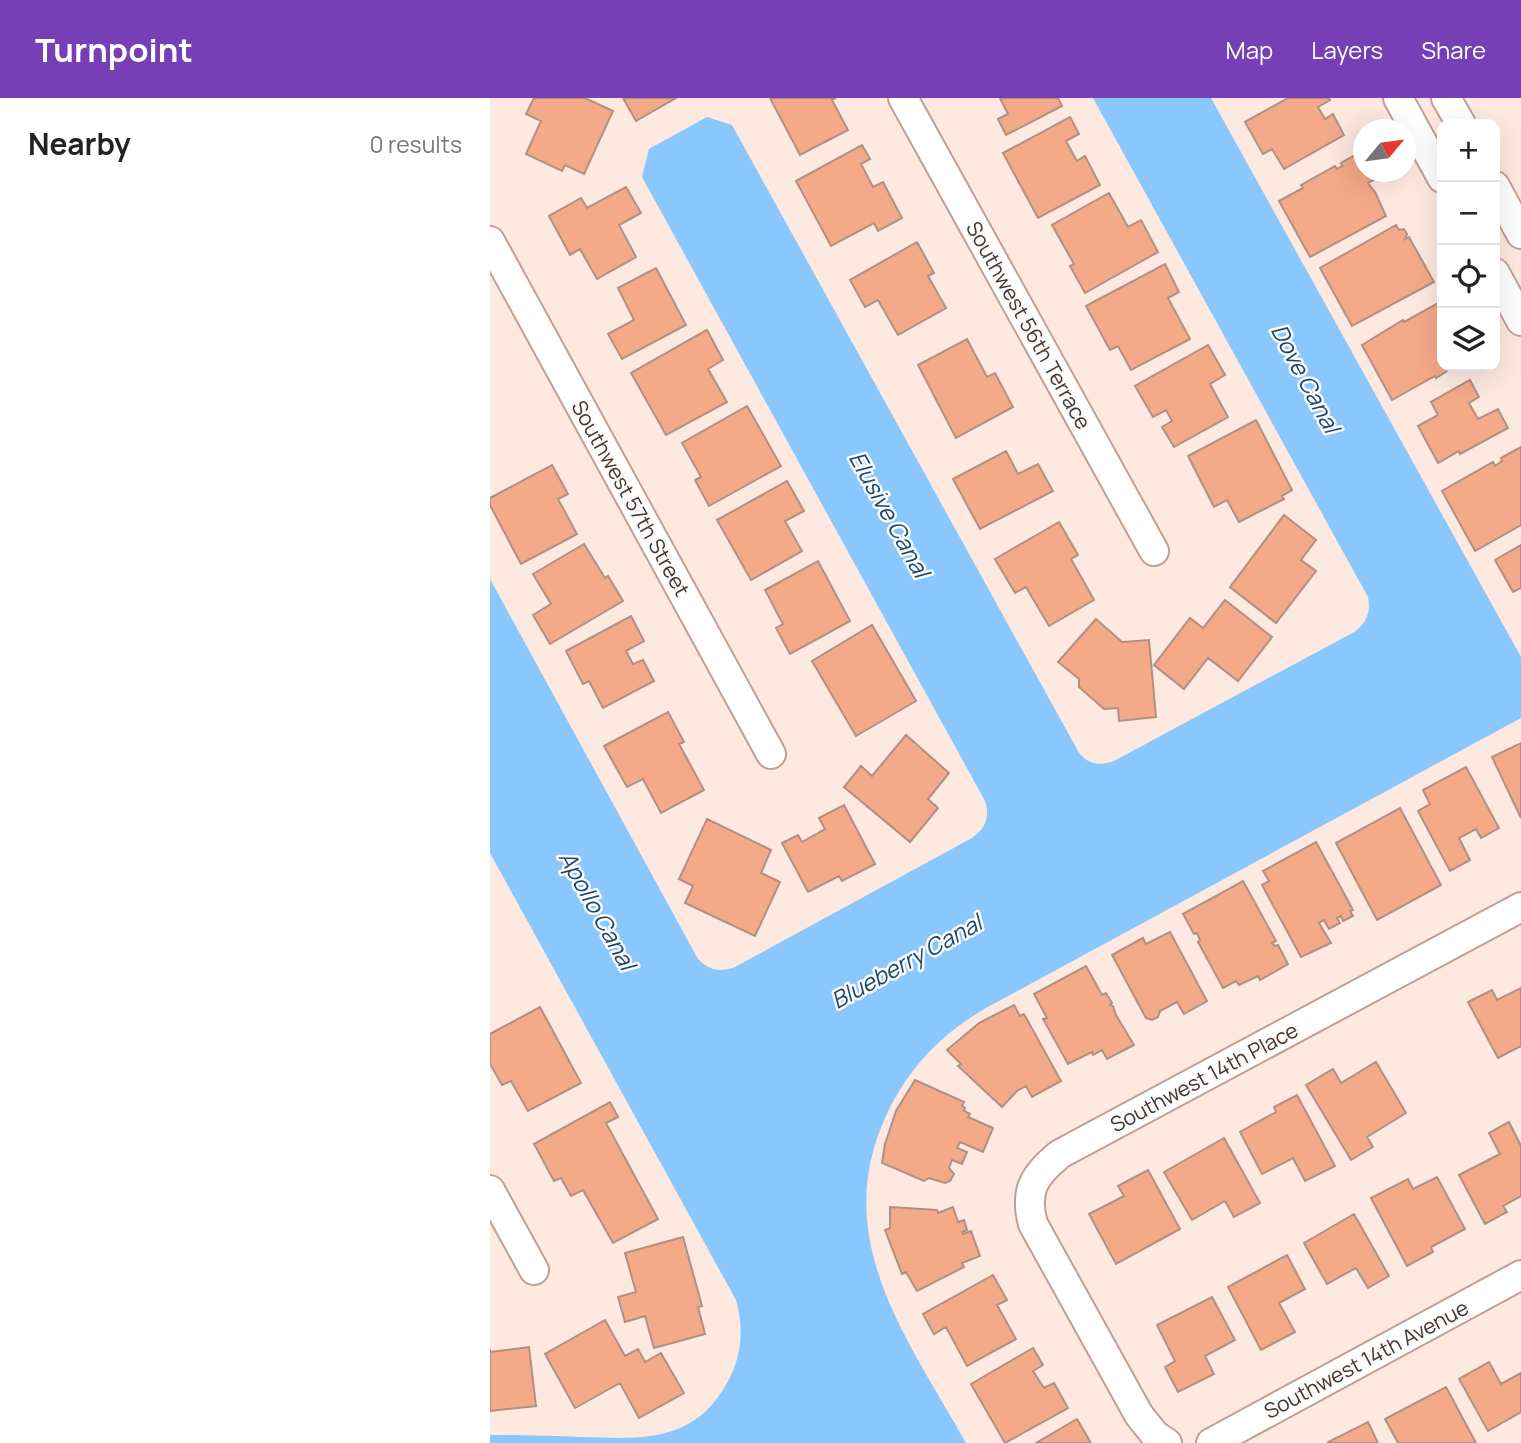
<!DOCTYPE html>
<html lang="en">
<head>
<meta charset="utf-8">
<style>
	:root { --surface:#fff; --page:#f2f2f2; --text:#222; --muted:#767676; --line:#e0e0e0; --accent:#763fb6 }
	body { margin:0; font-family:Manrope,sans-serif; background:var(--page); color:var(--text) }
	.controls { position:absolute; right:21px; top:21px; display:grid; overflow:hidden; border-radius:14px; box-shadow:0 7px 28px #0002 }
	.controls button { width:63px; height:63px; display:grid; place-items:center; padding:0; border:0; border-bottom:2px solid var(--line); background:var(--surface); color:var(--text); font:35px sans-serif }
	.compass { position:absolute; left:863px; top:21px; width:63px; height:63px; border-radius:50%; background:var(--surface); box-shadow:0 7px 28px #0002; rotate:61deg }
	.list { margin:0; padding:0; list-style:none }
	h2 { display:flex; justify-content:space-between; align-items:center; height:91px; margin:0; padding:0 28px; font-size:30px }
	h2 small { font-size:23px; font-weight:400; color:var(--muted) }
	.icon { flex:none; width:38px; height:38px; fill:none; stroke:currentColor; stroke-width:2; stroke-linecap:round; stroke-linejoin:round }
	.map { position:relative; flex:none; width:1031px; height:1345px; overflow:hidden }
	header { display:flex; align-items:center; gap:42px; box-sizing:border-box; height:98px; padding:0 35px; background:var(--accent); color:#fff }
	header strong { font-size:33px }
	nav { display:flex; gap:38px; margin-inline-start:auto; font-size:24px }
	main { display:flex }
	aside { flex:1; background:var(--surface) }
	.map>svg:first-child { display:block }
</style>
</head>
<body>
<header>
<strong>Turnpoint</strong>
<nav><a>Map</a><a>Layers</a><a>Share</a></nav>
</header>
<main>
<aside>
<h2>Nearby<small>0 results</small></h2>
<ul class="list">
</ul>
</aside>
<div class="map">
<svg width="1031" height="1345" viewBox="0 0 1031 1345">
	<rect width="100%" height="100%" fill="#fee9e0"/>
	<!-- water -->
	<path fill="#89c7fd" d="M603,0H721L1031,559V620L496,910C451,936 418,970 396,1018C339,1141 418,1241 476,1345H0V1337C31,1337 61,1338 92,1339C152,1341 204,1345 237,1285C252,1259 254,1230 246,1202L0,755V481L208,861C219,872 228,874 243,870L482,740C496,730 500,719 495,703L152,79L159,51L217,19L242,27L588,653C597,667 610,668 624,663L866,533C877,524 881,513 878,499Z"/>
	<!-- building -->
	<path fill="#f4a989" stroke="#b09083" stroke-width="2" d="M44,0H95L123,13L94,76L75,67L72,73L36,56L51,23L36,16Z
		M133,0H186L146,23Z
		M280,0H346L342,2L358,32L310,57Z
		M510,0H568L572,8L516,37L508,21L518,16Z
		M798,0H839L840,2L828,9L835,21L843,16L854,37L794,71L782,51L773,56L755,24Z
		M580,19L589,36L576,43L587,63L595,58L610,87L548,120L513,55Z
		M372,47L380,61L371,66L383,89L393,84L412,120L388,133L384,125L341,148L306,83Z
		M874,52V74H886L889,79L878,85L885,94L896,118L820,159L789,103L813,90L811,87L845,68L847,71L852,68L851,65Z
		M136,89L151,115L129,127L146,159L107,181L90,151L80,157L59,118L91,100L97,110Z
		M619,95L638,129L651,122L668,154L595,195L580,168L584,166L562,127Z
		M906,127L909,132L914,131L917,136L915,141L919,139L944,184L862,228L830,170Z
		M427,144L444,175L438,178L456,210L408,237L388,202L375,209L360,182Z
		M675,166L689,194L678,200L700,241L641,272L628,248L620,252L596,208Z
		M166,170L196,227L132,261L118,236L144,222L128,190Z
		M952,203V268H965L946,280L945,278L902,302L872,247L913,222L914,224Z
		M217,232L233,262L218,271L237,304L176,337L141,275Z
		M477,241L497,279L505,275L523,309L466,340L428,267Z
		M718,247L735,277L720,286L738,319L684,349L672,329L682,323L676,312L663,319L645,288Z
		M980,282L989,299L979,305L988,321L1008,311L1018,330L970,356L969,353L948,365L928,328L948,317L941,304Z
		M257,308L291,368L219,408L205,382L211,379L192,345Z
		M766,322L802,392L792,398L794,401L749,424L737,402L724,409L698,358Z
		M1031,349V427L985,453L952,393L1003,364L1005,368L1012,363L1011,360Z
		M516,353L528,376L548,366L563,393L490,431L463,381Z
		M62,367L78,396L68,401L87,436L31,466L0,407V400Z
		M297,383L314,413L295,423L312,453L261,482L227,422Z
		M794,417L826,442L811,462L826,473L786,525L740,489Z
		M569,424L588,457L581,461L604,502L559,528L536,489L525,495L505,461Z
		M94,446L115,480L118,478L133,503L60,546L43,517L61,506L43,476Z
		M1031,447V490L1023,494L1005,462Z
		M328,463L360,523L300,556L286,530L293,526L275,492Z
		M735,502L782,539L748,583L718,560L694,591L664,567L700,520L713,530Z
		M141,518L154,543L136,553L143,566L153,562L164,583L113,610L99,583L93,586L76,553Z
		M606,521L632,544L659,542L666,619L629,623L628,610L614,611L589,589V581L568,564Z
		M382,527L426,603L366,638L322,563Z
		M178,614L194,644L189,646L214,692L171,715L153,681L137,689L114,648Z
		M416,637L459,675L438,701L448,710L420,744L354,689L371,668L382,678Z
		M1031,645V720L1002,659Z
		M976,669L1009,730L991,740L986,731L969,740L980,762L960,773L928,713L940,706L933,692Z
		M354,707L385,766L352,783L349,778L318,794L292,745L308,737L312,744L335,731L329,720Z
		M910,710L951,787L887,822L846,745Z
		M217,721L281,752L271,775L290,784L265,838L195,805L203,788L189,781Z
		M826,744L863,812L860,813L863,818L853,823L851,818L847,820L850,825L839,831L834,822L829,825L841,845L811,859L772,787L779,783L773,773Z
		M753,783L786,843L782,845L784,848L788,847L798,866L770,882L768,878L749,887L746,883L733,890L708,844L710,842L707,835L704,836L693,816Z
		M680,834L717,903L694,916L687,904L670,913L668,919L662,922L656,920L622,857L653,840L656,846Z
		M596,868L612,897L616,895L622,905L620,907L623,908L626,917L644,947L617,961L612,952L603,957L602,954L578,966L553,921L557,920L544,896Z
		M1031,890V948L1008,960L978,904L1002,892L1007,902Z
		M524,907L530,918L534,916L571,983L542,999L536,988L527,993L512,1009L468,968L471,966L457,952L489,925Z
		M50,909L91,985L38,1013L21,983L12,987L0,966V936Z
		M886,964L916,1015L877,1039L883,1049L861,1062L816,987L843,971L851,985Z
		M425,982L474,1004L472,1008L475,1010L474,1013L480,1016L478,1019L503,1030L493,1054L470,1044L467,1050L477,1054L472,1066L462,1062L459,1070L464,1076L460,1083L455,1085L439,1080L434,1083L392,1065L395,1046L406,1013Z
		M807,997L845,1068L815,1083L803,1060L772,1076L750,1034L786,1014L784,1009Z
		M120,1004L128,1019L116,1025L168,1121L123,1145L93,1092L81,1098L71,1080L64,1083L44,1046Z
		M1019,1024L1031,1048V1098L1013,1108L1017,1114L995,1126L969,1077L1010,1056L999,1035Z
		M734,1040L770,1105L744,1119L735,1103L702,1122L674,1074Z
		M658,1072L690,1131L626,1166L599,1116L634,1098L628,1088Z
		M947,1079L975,1131L941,1149L943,1154L917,1168L881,1100L918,1081L923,1091Z
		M400,1109L447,1112L448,1115L463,1109L468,1124L474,1122L477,1132L472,1134L473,1136L481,1133L490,1158L472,1165L474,1169L427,1193L416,1174L412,1176L395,1132L400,1130Z
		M864,1116L899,1178L878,1190L866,1170L837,1186L814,1145Z
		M193,1139L212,1208L208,1209L215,1236L164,1250L155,1218L135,1224L128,1199L146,1194L135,1155Z
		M797,1157L815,1191L789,1205L805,1234L771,1252L738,1189Z
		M503,1177L517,1202L507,1207L526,1241L477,1268L456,1229L444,1236L433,1216Z
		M722,1199L745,1242L715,1258L724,1276L688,1294L675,1269L685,1263L667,1227Z
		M115,1222L135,1258L148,1251L155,1264L171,1255L194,1295L149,1320L130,1285L85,1310L55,1256Z
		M39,1249L46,1308L0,1313V1251V1254Z
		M543,1250L553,1267L543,1273L554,1290L564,1285L578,1310L515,1345L481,1286Z
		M999,1264L1011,1286L1031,1275V1314L998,1333L969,1281Z
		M956,1289L986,1345H908L895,1321Z
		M587,1321L601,1345H546Z
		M878,1324L888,1345H838V1344Z"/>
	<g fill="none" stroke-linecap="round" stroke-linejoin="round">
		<defs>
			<path id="minor" d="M413,0L664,453
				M908,0L952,80
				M956,0L971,26
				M1005,88L1031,136
				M0,143L281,656
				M1005,175L1031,223
				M0,1092L44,1172
				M677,1345L665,1337L649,1317L543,1126C534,1093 544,1077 570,1056L1031,809
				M721,1345L1031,1177"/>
		</defs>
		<!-- minor casing -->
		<use href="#minor" stroke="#c0a093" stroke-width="32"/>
		<!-- minor -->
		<use href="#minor" stroke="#fff" stroke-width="28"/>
	</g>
	<g text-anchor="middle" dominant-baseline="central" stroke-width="5" stroke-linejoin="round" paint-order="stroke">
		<!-- street labels -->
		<g font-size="21" fill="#443631" stroke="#fbfbfb">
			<text transform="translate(539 227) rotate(61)">Southwest 56th Terrace</text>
			<text transform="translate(141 400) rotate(61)">Southwest 57th Street</text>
			<text transform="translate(714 979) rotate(-28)">Southwest 14th Place</text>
			<text transform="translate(876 1261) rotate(-28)">Southwest 14th Avenue</text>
		</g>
		<!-- water labels -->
		<g font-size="23" font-style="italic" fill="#1a466a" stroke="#fbfbfb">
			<text transform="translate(816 280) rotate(62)">Dove Canal</text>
			<text transform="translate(400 416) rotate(61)">Elusive Canal</text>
			<text transform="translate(108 812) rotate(61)">Apollo Canal</text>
			<text transform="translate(416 863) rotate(-29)">Blueberry Canal</text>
		</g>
	</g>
</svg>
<div class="controls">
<button>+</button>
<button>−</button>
<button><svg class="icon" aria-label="locate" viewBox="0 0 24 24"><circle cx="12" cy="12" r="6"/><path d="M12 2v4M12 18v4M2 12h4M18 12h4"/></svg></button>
<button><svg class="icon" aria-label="layers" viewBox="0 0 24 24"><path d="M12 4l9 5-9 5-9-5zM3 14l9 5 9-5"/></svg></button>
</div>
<svg class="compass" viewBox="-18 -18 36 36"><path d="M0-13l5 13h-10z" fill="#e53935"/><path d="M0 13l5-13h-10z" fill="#767676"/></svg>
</div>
</main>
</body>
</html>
